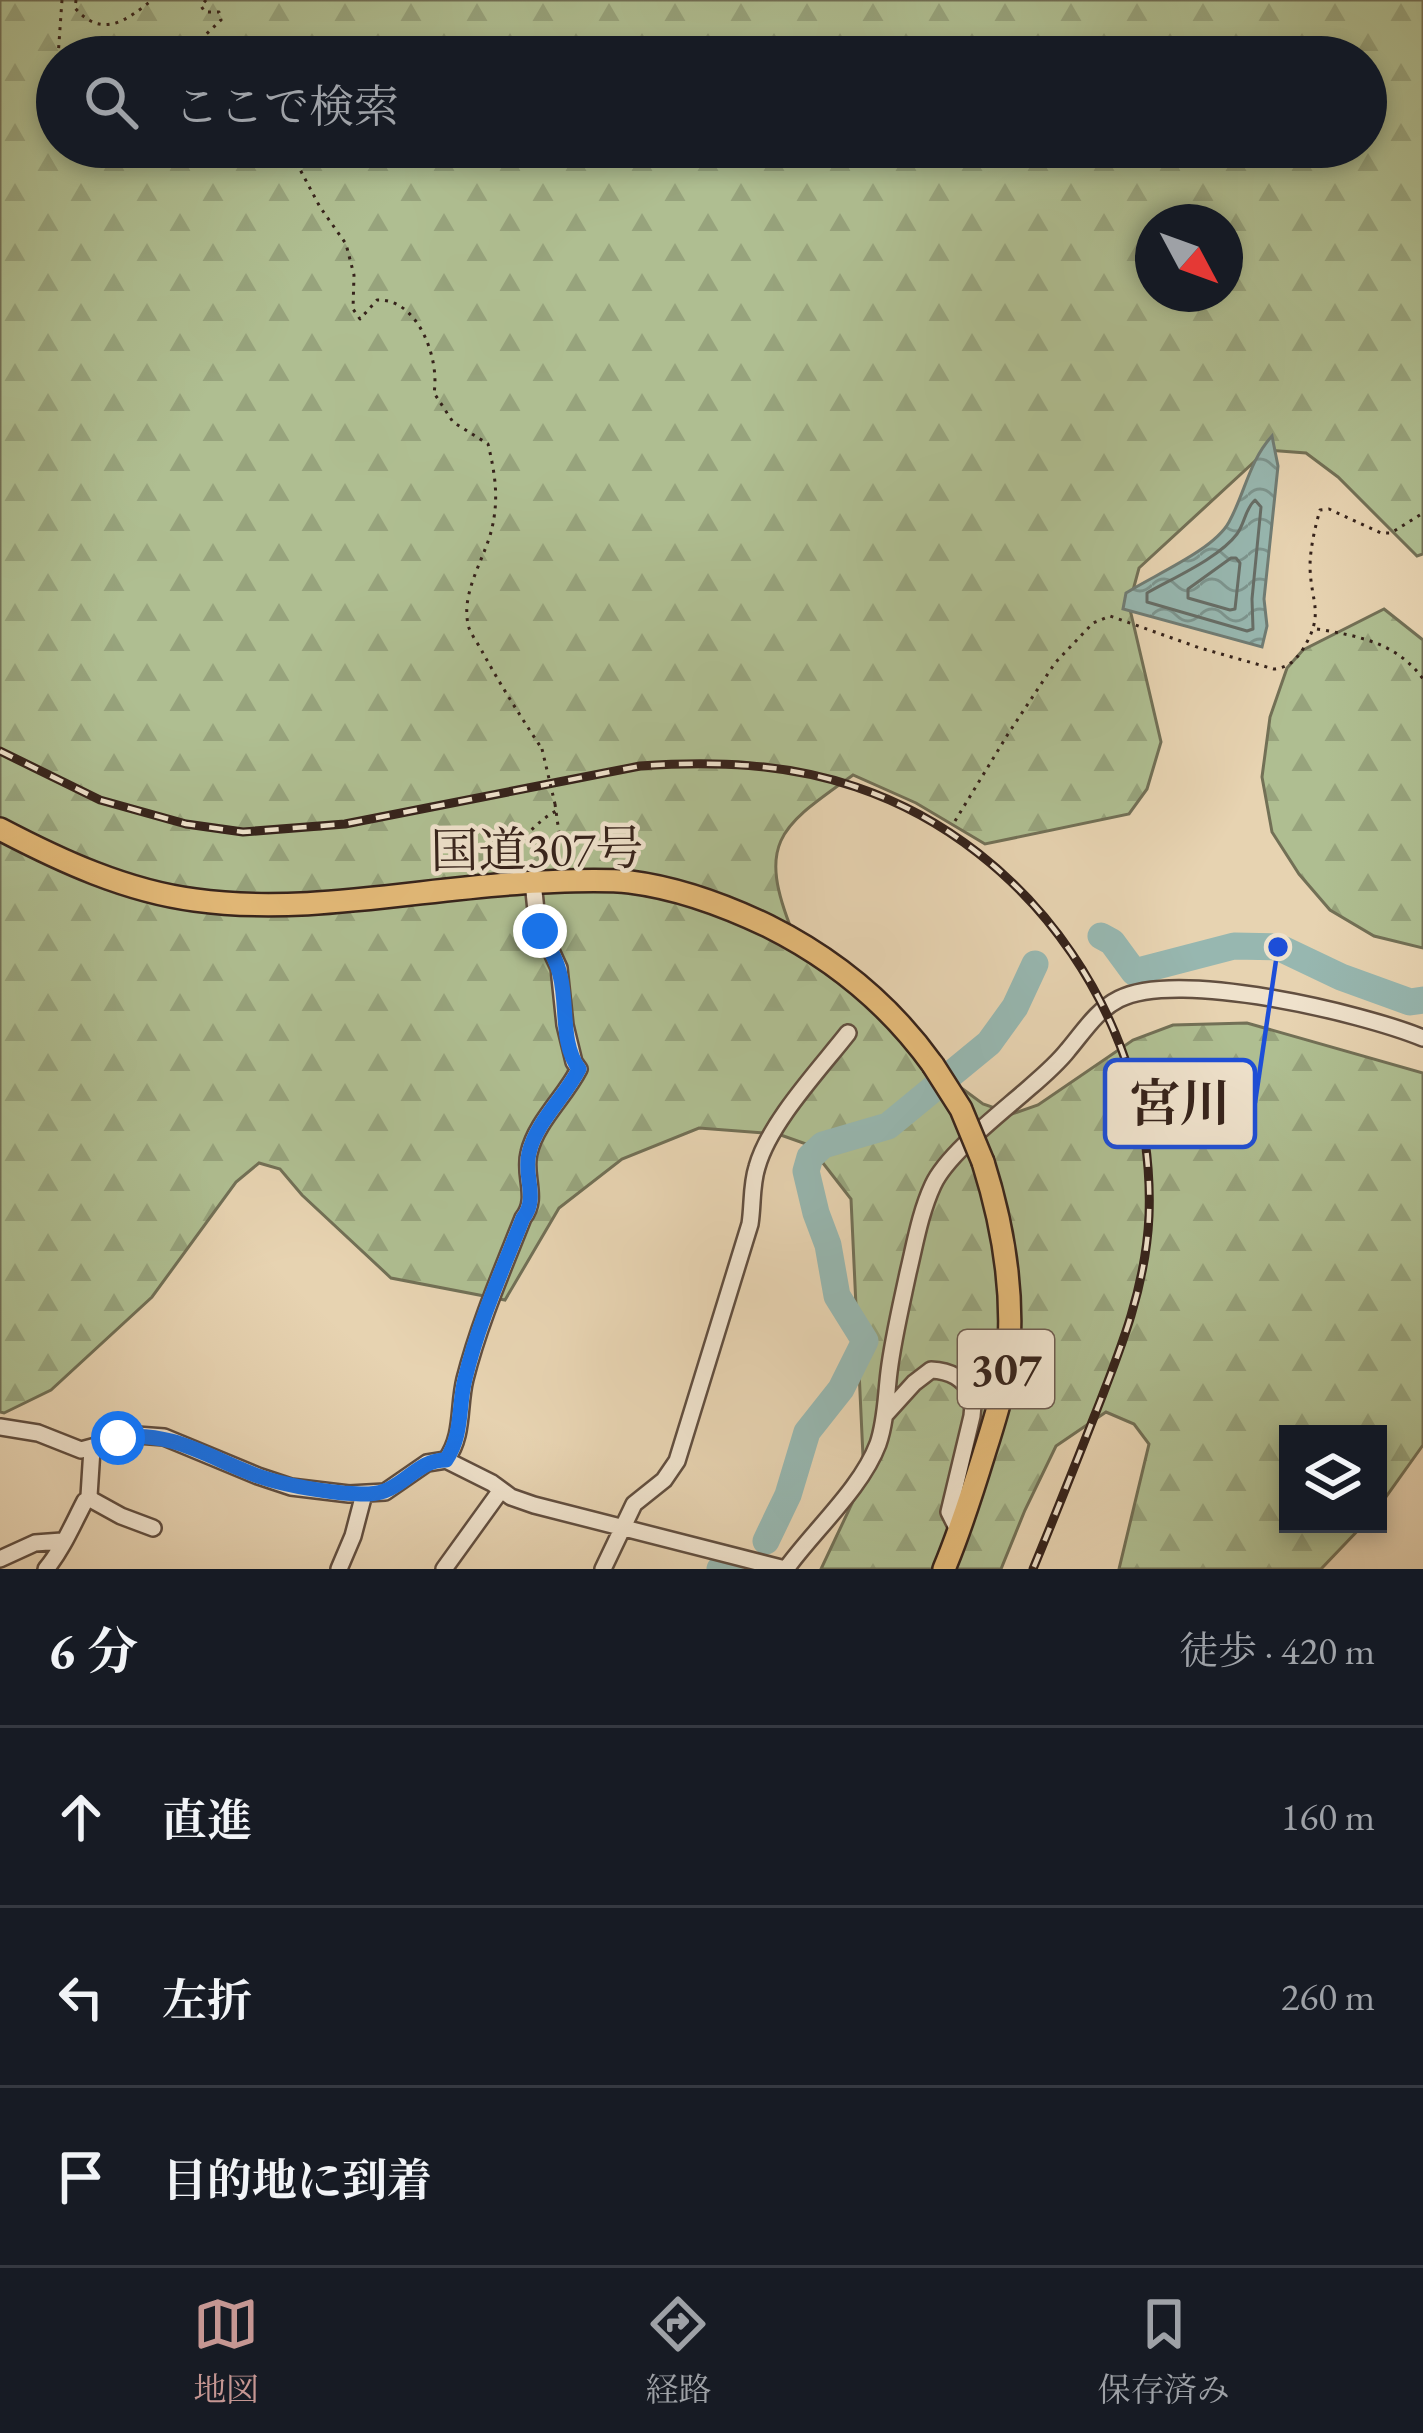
<!DOCTYPE html>
<html lang="ja">
<head>
<meta charset="utf-8">
<style>
	:root { --surface:#171b24; --page:#20242c; --text:#f1f3f6; --muted:#9ea1a6; --line:#363941; --accent:#c59692 }
	body { margin:0; font-family:"EB Garamond","Noto Serif JP",serif; background:var(--page); color:var(--text) }
	.controls { position:absolute; right:36px; bottom:36px; display:grid; overflow:hidden; border-radius:0px; box-shadow:0 6px 18px #0003 }
	.controls button { width:108px; height:108px; display:grid; place-items:center; padding:0; border:0; border-bottom:3px solid var(--line); background:var(--surface); color:var(--text); font:60px sans-serif }
	.compass { position:absolute; left:1135px; top:204px; width:108px; height:108px; border-radius:50%; background:var(--surface); box-shadow:0 6px 18px #0003; rotate:131deg }
	.stop { position:absolute; width:36px; height:36px; margin:-27px; border:9px solid #1a73e8; border-radius:50%; background:#fff }
	.stop.end { background:#1a73e8; border-color:#fff; box-shadow:0 3px 12px #0008 }
	.list { margin:0; padding:0; list-style:none }
	h2 { display:flex; justify-content:space-between; align-items:center; height:156px; margin:0; padding:0 48px; font-size:51px }
	h2 small { font-size:39px; font-weight:400; color:var(--muted) }
	.list li { display:grid; grid-template-columns:78px 1fr auto; gap:36px; align-items:center; box-sizing:border-box; height:180px; padding:0 48px; border-top:3px solid var(--line) }
	.list b { display:block; font-size:45px; white-space:nowrap }
	.list em { font-size:39px; font-style:normal; color:var(--muted) }
	.icon { flex:none; width:66px; height:66px; fill:none; stroke:currentColor; stroke-width:2; stroke-linecap:round; stroke-linejoin:round }
	.map { position:relative; flex:none; width:1423px; height:1569px; overflow:hidden }
	.search { position:absolute; background:var(--surface); box-shadow:0 6px 18px #0003; left:36px; right:36px; top:36px; height:132px; display:flex; align-items:center; gap:30px; box-sizing:border-box; padding:0 42px; border-radius:66px; color:var(--muted); font-size:45px }
	.sheet { height:696px; background:var(--surface) }
	nav { display:flex; justify-content:space-around; align-items:center; box-sizing:border-box; height:168px; border-top:3px solid var(--line); background:var(--surface); font-size:33px; color:var(--muted) }
	nav a { display:grid; justify-items:center; gap:6px }
	nav .on { color:var(--accent) }
	.map>svg:first-child { display:block }
</style>
</head>
<body>
<div class="map">
<svg width="1423" height="1569" viewBox="0 0 1423 1569">
	<defs>
		<pattern id="forest-firs" width="22" height="20" patternUnits="userSpaceOnUse" patternTransform="scale(3)"><rect width="22" height="20" fill="#afbe91"/><path d="M5 1l3.5 6h-7zM16 11l3.5 6h-7z" fill="#97a37c"/></pattern>
		<pattern id="water-waves" width="16" height="10" patternUnits="userSpaceOnUse" patternTransform="scale(3)"><rect width="16" height="10" fill="#97b7b0"/><path d="M0 5q4-4 8 0t8 0" fill="none" stroke="#7c948e"/></pattern>
	</defs>
	<rect width="100%" height="100%" fill="#e7d3b1"/>
	<filter id="stains"><feTurbulence type="fractalNoise" baseFrequency=".00167" numOctaves="4"/><feColorMatrix values="0 0 0 0 .2 0 0 0 0 .09 0 0 0 0 .02 0 0 0 .5 -.17"/></filter>
	<radialGradient id="worn" r=".72"><stop offset=".6" stop-color="#630" stop-opacity="0"/><stop offset="1" stop-color="#630" stop-opacity=".3"/></radialGradient>
	<!-- forest -->
	<path fill="url(#forest-firs)" stroke="#727056" stroke-width="3" fill-rule="evenodd" d="M0,0H1423V554L1417,556L1338,477L1306,453L1267,450L1139,568L1129,605L1161,742L1147,789L1129,814L985,844L916,803L853,775C782,826 755,840 793,933L933,1067L983,1104L1012,1114L1038,1105L1133,1040L1173,1025L1247,1023L1423,1073V1445L1378,1508V1434H1288V1524H1364L1321,1569H1119L1149,1444L1134,1424L1106,1412L1056,1446L1025,1510L1001,1569H821L864,1478L851,1199L809,1145L778,1134L699,1128L622,1159L559,1208L505,1300L391,1278L302,1195L280,1169L259,1163L236,1182L152,1297L51,1390L4,1413L0,1412ZM57,57H1366V147H57ZM1153,222H1225V294H1153Z
		M1384,609L1423,640V948L1374,936L1330,910L1299,874L1272,832L1262,777L1270,717L1287,668L1303,650Z"/>
	<!-- water -->
	<path fill="url(#water-waves)" stroke="#707c74" stroke-width="3" d="M1272,436L1278,466L1264,599L1267,626L1262,647L1123,609L1126,593C1154,575 1214,550 1229,522C1245,493 1249,461 1272,436Z"/>
	<g fill="none" stroke-linecap="round" stroke-linejoin="round">
		<!-- shore -->
		<path stroke="#666d66" stroke-width="3" d="M1255,500L1261,507L1252,599L1253,629L1247,631L1147,602V593C1173,578 1219,558 1237,534C1245,523 1245,509 1255,500Z
			M1231,558H1236L1240,563L1235,609L1230,610L1188,598V589Z"/>
		<!-- river -->
		<path stroke="#97b7b0" stroke-width="27" d="M1101,936L1112,942L1134,972L1234,946L1278,947L1341,977L1410,1002L1423,1000
			M766,1541L788,1495L807,1432L841,1389L865,1341L837,1296L828,1245L816,1213L806,1171L810,1157L823,1145L888,1126L989,1043L1015,1007L1035,964
			M720,1569L731,1564"/>
		<defs>
			<path id="minor" d="M885,1415L914,1383L931,1370C952,1371 961,1378 974,1394L972,1416L949,1512L959,1532
				M0,1427L38,1433L81,1450L137,1435L164,1437L258,1476L291,1487L349,1494L385,1492L427,1463L446,1460L492,1483L511,1497L534,1505L785,1569
				M92,1449L89,1496L92,1500L121,1516L153,1528
				M446,1460C464,1435 458,1407 465,1379C479,1324 502,1271 523,1218C539,1198 523,1176 529,1153C536,1122 565,1097 579,1069L574,1062L565,1025L559,968L537,920L533,882
				M0,1559L35,1543L62,1541
				M46,1569C62,1550 73,1524 85,1501L90,1498
				M339,1569L353,1536L364,1494
				M444,1569L501,1490
				M603,1569L634,1504L664,1480L677,1461L750,1224C753,1205 751,1186 757,1167C769,1123 819,1070 848,1033
				M786,1569C814,1530 861,1489 878,1444C886,1421 886,1396 889,1372C893,1339 901,1306 908,1273C915,1244 920,1213 933,1185C947,1154 1002,1112 1029,1088C1043,1076 1057,1064 1068,1050C1084,1031 1097,1010 1119,999C1178,969 1362,1013 1423,1038"/>
			<path id="highway" d="M0,829C61,861 126,891 195,900C309,916 426,887 539,882C569,881 600,879 630,882C678,888 724,905 768,926C834,959 890,1005 933,1065
				M944,1569C960,1531 972,1493 984,1454C995,1419 1007,1383 1009,1346C1013,1282 1002,1222 983,1162"/>
		</defs>
		<!-- minor casing -->
		<use href="#minor" stroke="#624f40" stroke-width="20"/>
		<!-- highway casing -->
		<use href="#highway" stroke="#36231b" stroke-width="26"/>
		<!-- path -->
		<path stroke="#36231b" stroke-width="3" stroke-dasharray="3 6" stroke-linecap="butt" d="M76,0L75,8C102,39 126,21 152,0
			M206,0L201,6L205,12H219L221,20L194,46L197,51H233L239,57
			M58,57L62,0
			M57,88V92
			M288,147L320,207L346,244L354,275L353,309L360,319L377,300C418,298 440,359 434,393L453,422L488,444C495,473 499,498 492,528C485,559 459,594 469,628C472,636 479,645 483,653C501,686 521,717 542,749
			M1317,629C1359,636 1397,643 1423,679
			M555,804L560,840
			M955,821L1008,734L1055,663L1093,623L1110,616L1200,648L1274,669C1289,667 1295,661 1303,649C1325,613 1311,604 1310,567C1310,549 1315,527 1320,510L1329,509L1381,533H1391L1423,513
			M507,867C516,845 534,823 556,811"/>
		<!-- minor -->
		<use href="#minor" stroke="#efe2cc" stroke-width="15"/>
		<!-- highway -->
		<use href="#highway" stroke="#e4ba78" stroke-width="21"/>
		<defs>
			<path id="rail" d="M0,751L100,800L186,824L243,832L345,824L640,766C714,761 785,763 856,787C1034,847 1156,1028 1149,1216C1146,1287 1120,1351 1094,1417C1074,1468 1054,1518 1033,1569"/>
		</defs>
		<!-- rail casing -->
		<use href="#rail" stroke="#36231b" stroke-width="9"/>
		<!-- rail -->
		<use href="#rail" stroke="#efe2cc" stroke-width="4.5" stroke-dasharray="14" stroke-linecap="butt"/>
		<defs>
			<path id="highway-bridge" d="M933,1065L961,1109L983,1162"/>
		</defs>
		<!-- highway-bridge casing -->
		<use href="#highway-bridge" stroke="#36231b" stroke-width="26" stroke-linecap="butt"/>
		<!-- path-bridge -->
		<path stroke="#36231b" stroke-width="3" stroke-dasharray="3 6" stroke-linecap="butt" d="M542,749L555,804"/>
		<!-- highway-bridge -->
		<use href="#highway-bridge" stroke="#e4ba78" stroke-width="21"/>
	</g>
	<g fill="none" stroke-linecap="round" stroke-linejoin="round">
		<!-- route -->
		<path stroke="#1a73e8" stroke-width="15" d="M118,1438C172,1429 212,1460 261,1477C288,1486 315,1490 343,1493C358,1494 376,1496 389,1489C410,1479 421,1460 446,1460C463,1435 458,1407 465,1379C478,1324 502,1271 523,1218C539,1198 523,1176 529,1153C536,1122 565,1097 579,1069C560,1043 568,1005 560,975C557,959 547,944 540,931"/>
	</g>
	<g text-anchor="middle" dominant-baseline="central" stroke-width="9" stroke-linejoin="round" paint-order="stroke">
		<!-- shield labels -->
		<rect fill="#efe2cc" stroke="#6e5c50" stroke-width="3" x="958" y="1330" width="96" height="78" rx="9"/>
		<g font-size="45" font-weight="bold" fill="#36231b">
			<text x="1006" y="1369">307</text>
		</g>
		<!-- street labels -->
		<g font-size="48" fill="#36231b" stroke="#efe2cc">
			<text transform="translate(537 849) rotate(-1)">国道307号</text>
		</g>
	</g>
	<!-- callouts -->
	<path fill="none" stroke="#1d4ed8" stroke-width="4.5" d="M1278 947L1255 1103"/>
	<circle fill="#1d4ed8" stroke="#efe2cc" stroke-width="4.5" cx="1278" cy="947" r="12"/>
	<rect fill="#efe2cc" stroke="#1d4ed8" stroke-width="4.5" x="1105" y="1060" width="150" height="87" rx="12"/>
	<g font-size="51" text-anchor="middle" font-weight="bold" fill="#36231b">
		<text x="1180" y="1121">宮川</text>
	</g>
	<rect width="100%" height="100%" filter="url(#stains)"/>
	<rect width="100%" height="100%" fill="url(#worn)"/>
</svg>
<div class="controls">
<button><svg class="icon" aria-label="layers" viewBox="0 0 24 24"><path d="M12 4l9 5-9 5-9-5zM3 14l9 5 9-5"/></svg></button>
</div>
<svg class="compass" viewBox="-18 -18 36 36"><path d="M0-13l5 13h-10z" fill="#e53935"/><path d="M0 13l5-13h-10z" fill="#9ea1a6"/></svg>
<div class="stop" style="left:118px;top:1438px"></div>
<div class="stop end" style="left:540px;top:931px"></div>
<div class="search"><svg class="icon" aria-label="search" viewBox="0 0 24 24"><circle cx="10" cy="10" r="6"/><path d="M15 15l6 6"/></svg>ここで検索</div>
</div>
<section class="sheet">
<h2>6 分<small>徒歩 · 420 m</small></h2>
<ul class="list">
<li><svg class="icon" aria-label="ahead" viewBox="0 0 24 24"><path d="M12 20V5M6 11l6-6 6 6"/></svg><div><b>直進</b></div><em>160 m</em></li>
<li><svg class="icon" aria-label="left" viewBox="0 0 24 24"><path d="M17 20v-9H6M10 6l-5 5 5 5"/></svg><div><b>左折</b></div><em>260 m</em></li>
<li><svg class="icon" aria-label="arrive" viewBox="0 0 24 24"><path d="M6 21V4h12l-3 4 3 4H6"/></svg><div><b>目的地に到着</b></div></li>
</ul>
</section>
<nav>
<a class="on"><svg class="icon" aria-label="map" viewBox="0 0 24 24"><path d="M3 6l6-2 6 2 6-2v14l-6 2-6-2-6 2zM9 4v14M15 6v14"/></svg>地図</a>
<a><svg class="icon" aria-label="directions" viewBox="0 0 24 24"><path d="M12 3l9 9-9 9-9-9zM9 14v-3h6M13 9l2 2-2 2"/></svg>経路</a>
<a><svg class="icon" aria-label="saved" viewBox="0 0 24 24"><path d="M7 4h10v16l-5-4-5 4z"/></svg>保存済み</a>
</nav>
</body>
</html>
